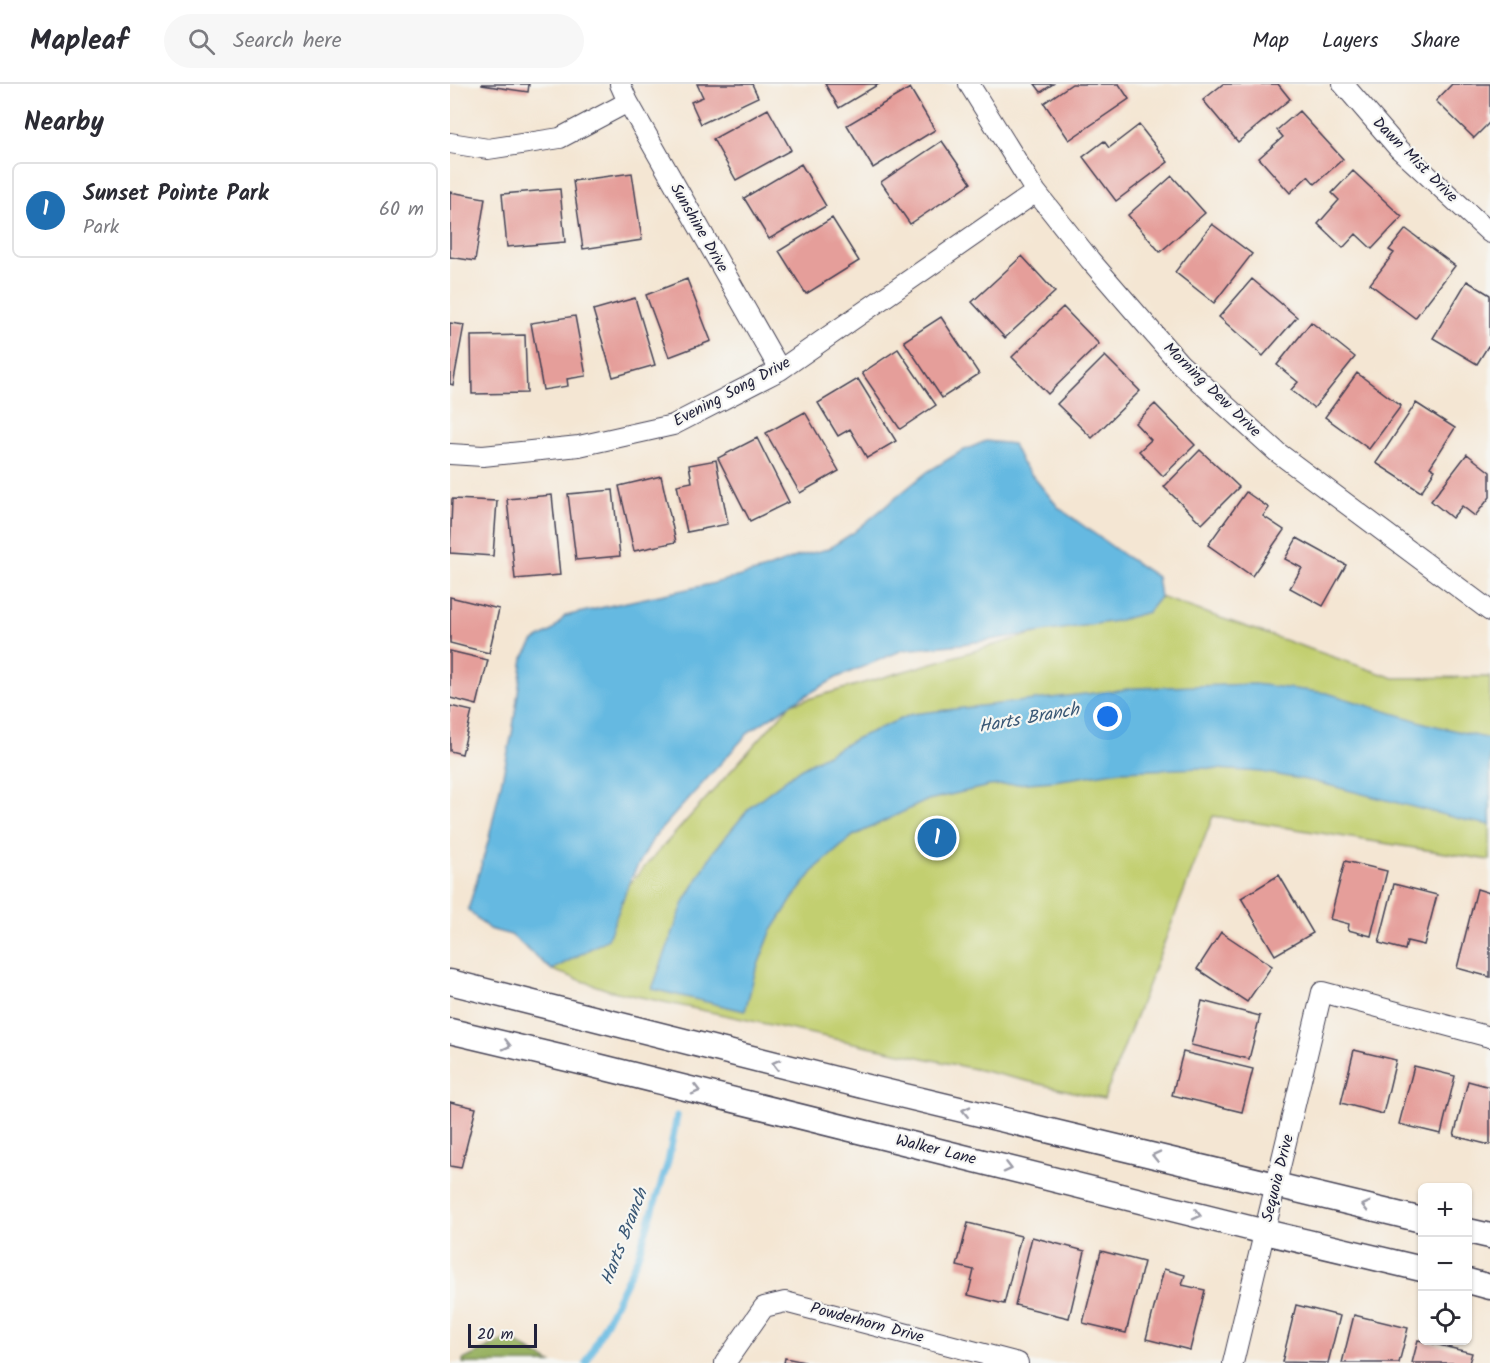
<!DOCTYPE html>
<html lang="en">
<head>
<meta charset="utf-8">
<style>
	:root { --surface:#fff; --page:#f7f7f7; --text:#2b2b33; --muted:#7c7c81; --line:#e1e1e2; --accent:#1f6fb2 }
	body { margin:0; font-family:Kalam,sans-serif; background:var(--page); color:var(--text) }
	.controls { position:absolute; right:18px; bottom:18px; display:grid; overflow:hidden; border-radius:9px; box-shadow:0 2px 4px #0004 }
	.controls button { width:54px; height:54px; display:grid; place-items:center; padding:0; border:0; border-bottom:2px solid var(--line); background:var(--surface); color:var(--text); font:30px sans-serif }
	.scale { position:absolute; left:18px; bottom:15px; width:69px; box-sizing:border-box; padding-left:6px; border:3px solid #22223b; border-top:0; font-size:16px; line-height:21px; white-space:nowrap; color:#22223b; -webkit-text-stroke:4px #f6f6f2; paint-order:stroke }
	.you { position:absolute; left:658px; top:633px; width:21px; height:21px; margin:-15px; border:4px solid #fff; border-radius:50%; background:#1a73e8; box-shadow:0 0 0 9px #1a73e833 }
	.badge { display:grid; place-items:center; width:39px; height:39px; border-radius:50%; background:var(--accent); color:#fff; font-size:20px; font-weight:700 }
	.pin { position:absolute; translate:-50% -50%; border:3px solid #fff; box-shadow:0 2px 6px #0006 }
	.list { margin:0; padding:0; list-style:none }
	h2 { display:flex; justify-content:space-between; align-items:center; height:78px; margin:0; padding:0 24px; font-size:26px }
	h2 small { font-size:20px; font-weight:400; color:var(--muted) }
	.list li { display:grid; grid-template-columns:39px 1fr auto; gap:18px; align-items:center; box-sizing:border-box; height:96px; margin:0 12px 12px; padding:0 12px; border:2px solid var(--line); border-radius:9px }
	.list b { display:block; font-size:22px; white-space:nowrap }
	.list p { margin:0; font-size:20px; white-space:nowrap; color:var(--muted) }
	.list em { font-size:20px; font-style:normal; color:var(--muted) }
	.icon { flex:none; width:33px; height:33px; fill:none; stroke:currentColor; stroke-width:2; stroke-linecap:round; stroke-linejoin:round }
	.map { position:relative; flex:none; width:1040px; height:1279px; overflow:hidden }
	header { display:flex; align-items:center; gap:36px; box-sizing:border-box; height:84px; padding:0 30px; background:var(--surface); border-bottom:2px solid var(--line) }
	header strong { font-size:28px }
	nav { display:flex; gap:33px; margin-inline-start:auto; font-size:21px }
	.search { width:420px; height:54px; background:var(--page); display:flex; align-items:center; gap:15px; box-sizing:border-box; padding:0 21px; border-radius:33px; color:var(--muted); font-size:22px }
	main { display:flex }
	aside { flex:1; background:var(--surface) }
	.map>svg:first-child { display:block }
</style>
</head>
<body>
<header>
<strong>Mapleaf</strong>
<div class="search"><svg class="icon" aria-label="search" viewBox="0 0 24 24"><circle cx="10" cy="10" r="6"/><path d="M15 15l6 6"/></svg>Search here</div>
<nav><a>Map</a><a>Layers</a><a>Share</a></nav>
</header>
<main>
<aside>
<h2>Nearby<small></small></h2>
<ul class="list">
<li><span class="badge">1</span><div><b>Sunset Pointe Park</b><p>Park</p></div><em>60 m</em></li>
</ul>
</aside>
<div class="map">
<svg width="1040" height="1279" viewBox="0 0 1040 1279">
	<rect width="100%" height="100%" fill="#f6f6f2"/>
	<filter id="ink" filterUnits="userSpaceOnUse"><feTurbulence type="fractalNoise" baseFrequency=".0167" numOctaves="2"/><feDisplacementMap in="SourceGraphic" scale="12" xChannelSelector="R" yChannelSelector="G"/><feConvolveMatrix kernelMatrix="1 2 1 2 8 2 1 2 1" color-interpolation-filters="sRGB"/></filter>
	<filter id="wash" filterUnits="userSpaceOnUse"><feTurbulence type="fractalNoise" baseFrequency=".008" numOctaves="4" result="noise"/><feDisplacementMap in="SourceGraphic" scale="24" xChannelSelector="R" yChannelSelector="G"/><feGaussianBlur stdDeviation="1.35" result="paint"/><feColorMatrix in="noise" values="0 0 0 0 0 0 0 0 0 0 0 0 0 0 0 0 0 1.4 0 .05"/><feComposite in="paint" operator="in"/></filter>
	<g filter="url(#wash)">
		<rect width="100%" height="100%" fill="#f4e6d3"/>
		<!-- green -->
		<path fill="#c2cf70" stroke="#727856" stroke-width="1.5" d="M710,513L944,594L1040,593V776L763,732L654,1015L534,987L158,906L102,886L341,620Z"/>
		<!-- forest -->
		<path fill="#99b262" stroke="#5e6a4e" stroke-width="1.5" d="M58,1254L101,1279H13V1276Z"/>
		<!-- water -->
		<path fill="#65b9e1" stroke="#446e8e" stroke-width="1.5" d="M536,357L563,360L572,379L609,424L675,472L707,493L710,513L698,528L666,537L512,560L453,566L386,594L341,620L300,647L204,753L181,794L158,855L102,886L61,851L39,845L18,826L38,758L62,650L73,574L84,557L102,547L115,532L163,521L261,500L313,486L346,473L378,465L403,449L477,388L510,368Z
			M804,600L877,609L978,640L1040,655V741L1014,736L862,697L811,688L752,684L671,687L604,697L539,702L478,716L403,752L366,784L343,814L321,848L305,889L295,927L202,905L234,818L263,768L302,721L350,685L407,654L462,630L687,604Z"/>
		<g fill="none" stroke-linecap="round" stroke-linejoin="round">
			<!-- stream -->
			<path stroke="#65b9e1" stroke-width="7" d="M136,1279L187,1175L218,1078L227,1032"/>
		</g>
		<g id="blocks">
			<!-- building -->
			<path fill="#e59e9a" d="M32,0H79L78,8L32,1Z
				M247,0H302L308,13L251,40L241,18L253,13Z
				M375,0H429L389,24Z
				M585,0H603L591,8Z
				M622,0H669L679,15L619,56L594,19Z
				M773,0H828L840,15L788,58L753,16Z
				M1002,0H1040V38L1024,54L986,17Z
				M460,4L485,46L423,84L397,41Z
				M318,25L341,66L286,96L263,55Z
				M849,27L893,75L865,100L858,92L840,109L809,74L833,53L827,46Z
				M689,41L718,78L666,117L633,73L654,57L659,64Z
				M492,57L521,99L460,140L431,98Z
				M351,80L376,122L319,155L294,114Z
				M903,87L952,133L922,165L906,150L893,164L868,140L889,116L882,109Z
				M182,89L192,156L133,165L123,97Z
				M722,92L755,129L710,168L678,131Z
				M110,105L115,158L57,163L52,110Z
				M0,108L35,114L25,177L0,173Z
				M382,134L409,177L356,210L329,167Z
				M762,140L802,170L764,219L725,188Z
				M956,145L1005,182L965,234L920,200L944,169L939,166Z
				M572,172L605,208L555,254L522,218Z
				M237,195L261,257L219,273L196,211Z
				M802,195L847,233L813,272L769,233Z
				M1017,197L1040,211V263L1038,262L1027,280L983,254Z
				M185,214L205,281L163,293L143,226Z
				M613,223L649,260L598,310L562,273Z
				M125,232L136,292L117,295L118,302L93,306L81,239Z
				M491,233L529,290L492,314L454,257Z
				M861,238L905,273L864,324L841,306L848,298L827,281Z
				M0,239L14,241L3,301L0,300Z
				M75,251L77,309L22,310L21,252Z
				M448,265L486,321L450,345L412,289Z
				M655,272L690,307L642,354L607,320Z
				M907,289L951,322L919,365L875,333Z
				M408,295L446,357L417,374L400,345L388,352L368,319Z
				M966,319L1005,344L980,383L985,386L971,408L926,379Z
				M705,320L745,361L713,392L689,367L701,356L685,339Z
				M355,328L389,387L350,409L316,349Z
				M307,354L339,418L300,437L268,374Z
				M750,366L789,403L752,440L714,403Z
				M1017,370L1040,388V413L1025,432L1012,422L1002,434L981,417Z
				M266,376L278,440L237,448L227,401L242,398L239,381Z
				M211,392L226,458L184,467L169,402Z
				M163,406L170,472L126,476L118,410Z
				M796,408L819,424L813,432L834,446L802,492L758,461Z
				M102,411L110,491L65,495L57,415Z
				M2,415L47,417L43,472L0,469Z
				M847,454L896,481L873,522L840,504L852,484L835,475Z
				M0,513L49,525L39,569L0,559Z
				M0,567L38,576L27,621L0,614Z
				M0,622L22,627L12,670L0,667Z
				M895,777L937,787L921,852L898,846L899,840L880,835Z
				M829,791L863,849L825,871L791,814Z
				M944,800L987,811L974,861L957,857L955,866L929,859Z
				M1027,805L1040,809V893L1007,884Z
				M771,848L822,882L797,918L747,885Z
				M752,917L810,932L799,975L741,961Z
				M904,966L946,976L933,1030L891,1019Z
				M733,968L803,985L792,1028L722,1011Z
				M964,982L1005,992L991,1050L949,1040Z
				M1018,997L1040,1003V1061L1004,1052Z
				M0,1018L26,1024L11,1084L0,1082Z
				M518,1139L571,1152L554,1220L518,1211L524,1186L507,1182Z
				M582,1153L635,1167L619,1234L565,1221Z
				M651,1167L694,1178L676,1249L633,1239Z
				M714,1185L735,1191L732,1201L755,1206L740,1266L696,1255Z
				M846,1221L890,1232L878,1279L832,1278Z
				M904,1231L958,1244L949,1279H892Z
				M968,1256L1022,1269L1019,1279H962Z
				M335,1274L355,1278V1279H334Z"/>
		</g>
	</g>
	<g filter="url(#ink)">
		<use href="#blocks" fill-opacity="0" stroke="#423f52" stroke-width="1.5"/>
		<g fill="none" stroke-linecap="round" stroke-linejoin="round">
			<defs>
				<path id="minor" d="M170,0L178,18L330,286
					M519,0L586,108L640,176L730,280L827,368L1040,527
					M893,0L949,65L1040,149
					M0,59L38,65L110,54L178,18
					M0,370L33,372L129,362L223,341L330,286L586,108
					M275,1279L314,1223L335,1218L568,1279
					M783,1279L872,908L1040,953"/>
				<path id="tertiary" d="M0,898L417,1003L972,1136
					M0,947L139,980L815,1148L972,1185
					M1018,1147L1040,1152
					M1018,1197L1040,1203"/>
			</defs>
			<!-- minor casing -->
			<use href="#minor" stroke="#423f52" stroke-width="22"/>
			<!-- tertiary casing -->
			<use href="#tertiary" stroke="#423f52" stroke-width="27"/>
			<!-- minor -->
			<use href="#minor" stroke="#fff" stroke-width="20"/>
			<!-- tertiary -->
			<use href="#tertiary" stroke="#fff" stroke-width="24"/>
		</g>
		<!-- one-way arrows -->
		<defs><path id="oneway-chevron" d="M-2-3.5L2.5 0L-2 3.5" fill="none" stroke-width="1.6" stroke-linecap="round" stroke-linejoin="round" transform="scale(1.5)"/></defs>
		<g stroke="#9c9ca7">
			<use href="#oneway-chevron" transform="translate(57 961) rotate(14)"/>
			<use href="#oneway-chevron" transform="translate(326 980) rotate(-166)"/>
			<use href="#oneway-chevron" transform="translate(246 1006) rotate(14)"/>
			<use href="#oneway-chevron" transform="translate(516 1027) rotate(-167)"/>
			<use href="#oneway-chevron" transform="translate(706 1072) rotate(-167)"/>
			<use href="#oneway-chevron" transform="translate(558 1084) rotate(14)"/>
			<use href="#oneway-chevron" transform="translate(916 1122) rotate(-166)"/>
			<use href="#oneway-chevron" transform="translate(747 1131) rotate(14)"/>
		</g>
	</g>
	<g text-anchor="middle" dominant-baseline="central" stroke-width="4.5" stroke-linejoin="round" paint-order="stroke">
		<!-- street labels -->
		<g font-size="16" fill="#22223b" stroke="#f6f6f2">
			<text transform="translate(965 76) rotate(45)">Dawn Mist Drive</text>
			<text transform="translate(249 144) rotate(60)">Sunshine Drive</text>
			<text transform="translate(762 306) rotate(44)">Morning Dew Drive</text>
			<text transform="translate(282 308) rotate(-28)">Evening Song Drive</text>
			<text transform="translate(486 1066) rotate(14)">Walker Lane</text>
			<text transform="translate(828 1094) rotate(-76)">Sequoia Drive</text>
			<text transform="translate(417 1239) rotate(15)">Powderhorn Drive</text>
		</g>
		<!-- water labels -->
		<g font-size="18" font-style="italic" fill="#395775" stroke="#f6f6f2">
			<text transform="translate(579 635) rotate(-10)">Harts Branch</text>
			<text transform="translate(175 1153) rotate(-69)">Harts Branch</text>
		</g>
	</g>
</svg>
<div class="controls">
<button>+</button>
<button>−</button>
<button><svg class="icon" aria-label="locate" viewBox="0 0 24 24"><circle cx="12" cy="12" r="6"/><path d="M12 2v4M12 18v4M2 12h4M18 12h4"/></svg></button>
</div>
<div class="scale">20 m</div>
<div class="you"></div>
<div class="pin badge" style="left:487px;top:754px">1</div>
</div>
</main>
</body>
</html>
